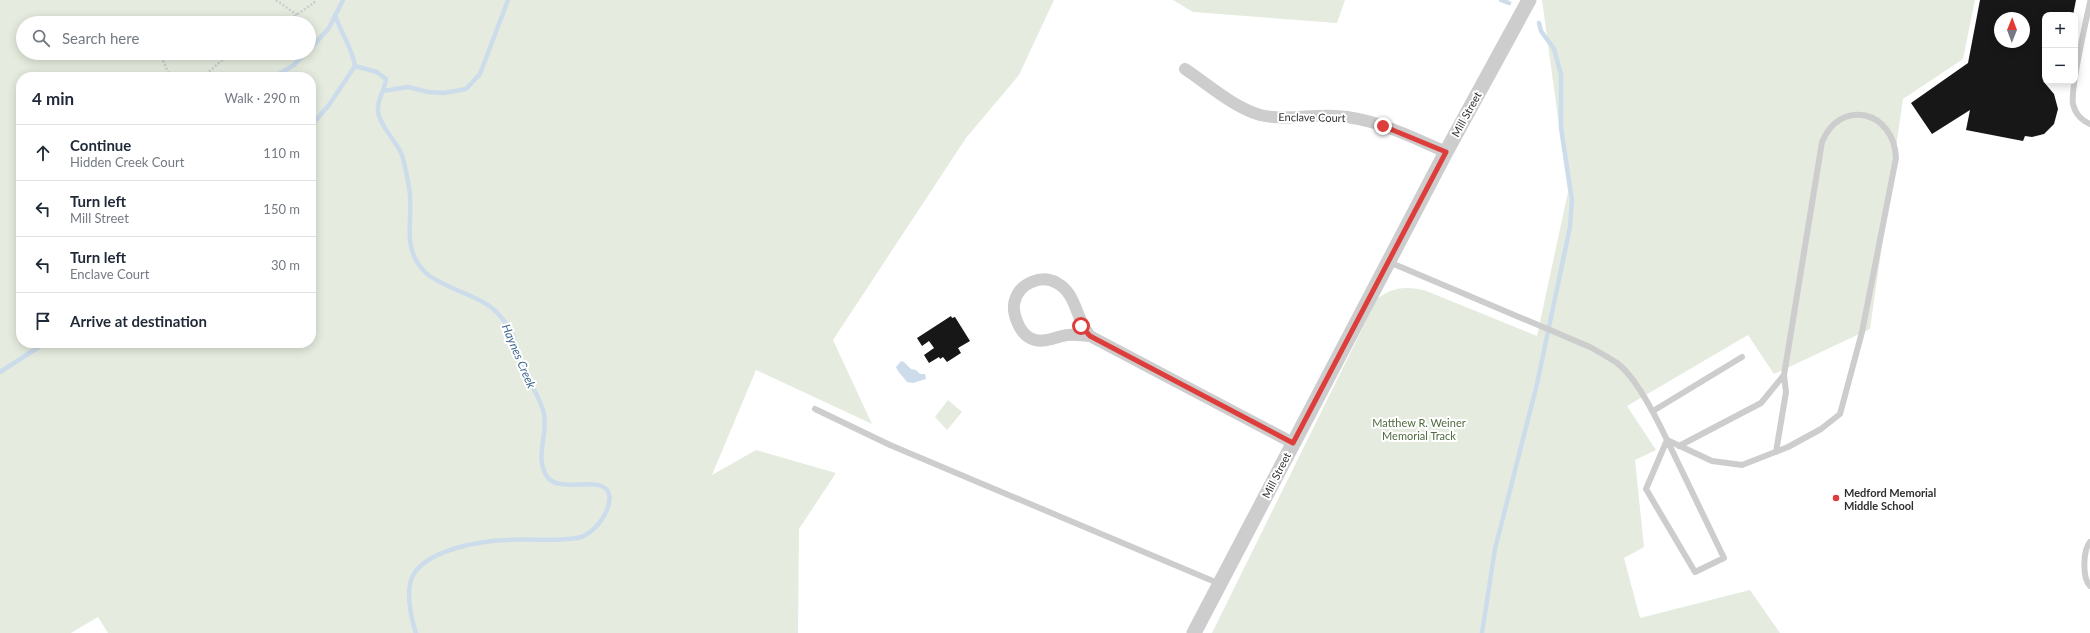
<!DOCTYPE html>
<html lang="en">
<head>
<meta charset="utf-8">
<style>
	:root { --surface:#fff; --page:#f6f6f7; --text:#1f2937; --muted:#747a83; --line:#e0e1e3 }
	body { margin:0; font-family:Lato,sans-serif; background:var(--page); color:var(--text) }
	.controls { position:absolute; right:12px; top:12px; display:grid; overflow:hidden; border-radius:8px; box-shadow:0 2px 10px #0003 }
	.controls button { width:36px; height:36px; display:grid; place-items:center; padding:0; border:0; border-bottom:1px solid var(--line); background:var(--surface); color:var(--text); font:20px sans-serif }
	.compass { position:absolute; left:1994px; top:12px; width:36px; height:36px; border-radius:50%; background:var(--surface); box-shadow:0 2px 10px #0003; rotate:1deg }
	.stop { position:absolute; width:12px; height:12px; margin:-9px; border:3px solid #dd3e3c; border-radius:50%; background:#fff }
	.stop.end { background:#dd3e3c; border-color:#fff; box-shadow:0 1px 4px #0008 }
	.list { margin:0; padding:0; list-style:none }
	h2 { display:flex; justify-content:space-between; align-items:center; height:52px; margin:0; padding:0 16px; font-size:17px }
	h2 small { font-size:13px; font-weight:400; color:var(--muted) }
	.list li { display:grid; grid-template-columns:26px 1fr auto; gap:12px; align-items:center; box-sizing:border-box; height:56px; padding:0 16px; border-top:1px solid var(--line) }
	.list b { display:block; font-size:15px; white-space:nowrap }
	.list p { margin:0; font-size:13px; white-space:nowrap; color:var(--muted) }
	.list em { font-size:13px; font-style:normal; color:var(--muted) }
	.icon { flex:none; width:22px; height:22px; fill:none; stroke:currentColor; stroke-width:2; stroke-linecap:round; stroke-linejoin:round }
	.map { position:relative; flex:none; width:2090px; height:633px; overflow:hidden }
	.search { position:absolute; background:var(--surface); box-shadow:0 2px 10px #0003; left:16px; top:16px; width:300px; height:44px; display:flex; align-items:center; gap:10px; box-sizing:border-box; padding:0 14px; border-radius:22px; color:var(--muted); font-size:15px }
	.panel { position:absolute; background:var(--surface); box-shadow:0 2px 10px #0003; left:16px; top:72px; width:300px; height:276px; border-radius:16px }
	.map>svg:first-child { display:block }
</style>
</head>
<body>
<div class="map">
<svg width="2090" height="633" viewBox="0 0 2090 633">
	<rect width="100%" height="100%" fill="#fff"/>
	<!-- green -->
	<path fill="#e5ecdf" fill-rule="evenodd" d="M0,0H1054L1019,75L966,138L833,340L872,424L756,370L712,475L756,450L836,473L799,529L798,633H108L98,617L71,633H0ZM23,23H309V53H23ZM21,77H311V343H21Z
		M1173,0H1345L1337,23L1193,12Z
		M1542,0H1975L1963,59L1903,99L1870,329L1774,374L1748,335L1627,406L1656,450L1635,460L1644,547L1624,558L1640,618L1750,590L1780,633H1212L1377,299C1392,287 1405,286 1424,290L1537,336L1568,192Z
		M948,400L962,412L947,430L935,417Z"/>
	<!-- water -->
	<path fill="#ccdceb" d="M901,361L904,362L911,369L916,370L920,374H925L926,379L913,383L907,382C903,376 898,373 896,367Z"/>
	<g fill="none" stroke-linecap="round" stroke-linejoin="round">
		<!-- stream -->
		<path stroke="#ccdceb" stroke-width="4.5" d="M1501,0L1509,3
			M309,50L329,28L343,0
			M355,66L377,72L386,79C385,90 377,99 378,111C380,127 396,140 402,155C405,165 407,177 409,187C415,219 399,247 426,273C431,278 438,281 444,284C475,300 494,299 512,334C517,345 519,358 524,369C530,384 541,399 544,414C548,435 535,456 546,475C558,496 603,473 609,494C611,501 608,508 605,514C600,524 589,536 577,538C554,542 530,538 507,540C480,541 432,549 415,572C404,587 411,618 416,633
			M274,77L294,65L305,53
			M383,91L408,87L428,92L444,93L466,89L480,74L508,0
			M311,126L329,105L355,66C353,50 341,33 335,15
			M0,372L45,343
			M1482,633L1495,549L1537,384L1570,227L1572,200L1561,128V74L1554,49L1541,31L1539,23"/>
	</g>
	<!-- building -->
	<path fill="#171717" fill-rule="evenodd" d="M1980,0H2076L2073,15H2045V79L2043,81L2054,94L2058,109L2054,124L2044,134L2032,137L2025,136L2023,141L1966,130L1970,110L1932,134L1911,103L1968,63ZM2000,18H2024V42H2000Z
		M951,316L952,318L955,317L970,341L958,348L961,353L947,362L943,357L940,359L939,357L929,363L924,355L934,348L929,341L922,346L917,338Z"/>
	<g fill="none" stroke-linecap="round" stroke-linejoin="round">
		<!-- path -->
		<path stroke="#cdcdcd" stroke-width="2.5" stroke-dasharray="2 2" stroke-linecap="butt" d="M276,0L297,15
			M284,23L314,3L315,0
			M160,53L170,77
			M50,74L54,77
			M203,77L230,53"/>
		<!-- service -->
		<path stroke="#cdcdcd" stroke-width="6" d="M2090,2C2086,22 2070,89 2073,104C2075,113 2081,120 2090,124
			M1389,262L1590,347C1599,352 1608,357 1617,363C1635,376 1657,419 1667,440L1712,461L1742,465L1788,447L1821,429L1840,414L1862,332L1896,158C1894,110 1840,98 1822,142L1784,375L1761,403L1679,446
			M815,409L890,445L1220,584
			M1653,411L1742,357
			M1667,440L1724,558L1695,572L1646,489Z
			M1776,452L1786,392L1784,375
			M2090,542C2083,550 2082,578 2090,586"/>
		<!-- minor -->
		<path stroke="#cdcdcd" stroke-width="12" d="M1185,69C1209,85 1233,107 1260,115C1285,121 1312,114 1336,116C1375,118 1411,137 1446,152
			M1090,336C1083,336 1075,334 1068,335C1056,336 1043,345 1030,338C1019,332 1011,312 1015,300C1020,283 1042,274 1057,283C1077,294 1075,318 1090,336L1293,443"/>
		<!-- tertiary -->
		<path stroke="#cdcdcd" stroke-width="15" d="M1194,633L1446,152L1529,0"/>
	</g>
	<g fill="none" stroke-linecap="round" stroke-linejoin="round">
		<!-- route -->
		<path stroke="#dd3e3c" stroke-width="5" d="M1081,326L1090,336L1293,443L1446,152L1383,126"/>
	</g>
	<!-- markers -->
	<circle fill="#dd3e3c" stroke="#fff" stroke-width="1.5" cx="1836" cy="498" r="4"/>
	<g text-anchor="middle" dominant-baseline="central" stroke-width="4" stroke-linejoin="round" paint-order="stroke">
		<!-- street labels -->
		<g font-size="11" fill="#303030" stroke="#fff">
			<text transform="translate(1466 114) rotate(-61)">Mill Street</text>
			<text transform="translate(1312 117) rotate(1)">Enclave Court</text>
			<text transform="translate(1276 475) rotate(-63)">Mill Street</text>
		</g>
		<!-- park labels -->
		<g font-size="11" fill="#506a3f" stroke="#fff">
			<text x="1419" y="422">Matthew R. Weiner<tspan x="1419" dy="13">Memorial Track</tspan></text>
		</g>
		<!-- poi labels -->
		<g font-size="11" font-weight="bold" fill="#303030" stroke="#fff" text-anchor="start">
			<text x="1844" y="492">Medford Memorial<tspan x="1844" dy="13">Middle School</tspan></text>
		</g>
		<!-- water labels -->
		<g font-size="12" font-style="italic" fill="#416a8f" stroke="#fff">
			<text transform="translate(519 356) rotate(67)">Haynes Creek</text>
		</g>
	</g>
</svg>
<div class="controls">
<button>+</button>
<button>−</button>
</div>
<svg class="compass" viewBox="-18 -18 36 36"><path d="M0-13l5 13h-10z" fill="#e53935"/><path d="M0 13l5-13h-10z" fill="#747a83"/></svg>
<div class="stop" style="left:1081px;top:326px"></div>
<div class="stop end" style="left:1383px;top:126px"></div>
<div class="search"><svg class="icon" aria-label="search" viewBox="0 0 24 24"><circle cx="10" cy="10" r="6"/><path d="M15 15l6 6"/></svg>Search here</div>
<section class="panel">
<h2>4 min<small>Walk · 290 m</small></h2>
<ul class="list">
<li><svg class="icon" aria-label="ahead" viewBox="0 0 24 24"><path d="M12 20V5M6 11l6-6 6 6"/></svg><div><b>Continue</b><p>Hidden Creek Court</p></div><em>110 m</em></li>
<li><svg class="icon" aria-label="left" viewBox="0 0 24 24"><path d="M17 20v-9H6M10 6l-5 5 5 5"/></svg><div><b>Turn left</b><p>Mill Street</p></div><em>150 m</em></li>
<li><svg class="icon" aria-label="left" viewBox="0 0 24 24"><path d="M17 20v-9H6M10 6l-5 5 5 5"/></svg><div><b>Turn left</b><p>Enclave Court</p></div><em>30 m</em></li>
<li><svg class="icon" aria-label="arrive" viewBox="0 0 24 24"><path d="M6 21V4h12l-3 4 3 4H6"/></svg><div><b>Arrive at destination</b></div></li>
</ul>
</section>
</div>
</body>
</html>
